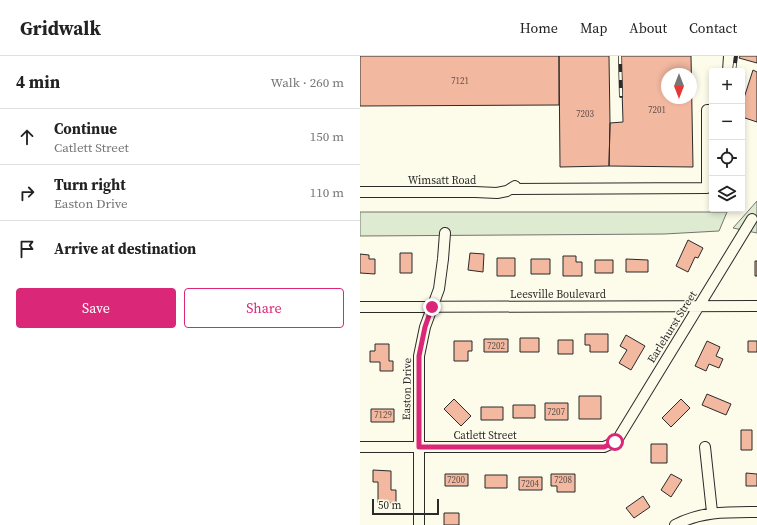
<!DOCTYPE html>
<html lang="en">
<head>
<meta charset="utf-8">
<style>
	:root { --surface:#fff; --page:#f6f6f6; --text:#222; --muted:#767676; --line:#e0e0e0; --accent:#db2777 }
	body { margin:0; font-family:"Source Serif 4",serif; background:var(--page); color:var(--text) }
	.controls { position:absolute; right:12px; top:12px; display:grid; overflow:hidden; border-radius:4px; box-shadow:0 2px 6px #0003 }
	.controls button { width:36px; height:36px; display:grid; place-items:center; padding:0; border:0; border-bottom:1px solid var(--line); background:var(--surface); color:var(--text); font:20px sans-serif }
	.compass { position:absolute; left:301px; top:12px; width:36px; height:36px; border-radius:50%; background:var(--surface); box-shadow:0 2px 6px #0003; rotate:180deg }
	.scale { position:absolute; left:12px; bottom:10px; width:67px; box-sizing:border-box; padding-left:4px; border:2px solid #2b2b2b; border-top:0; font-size:11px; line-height:14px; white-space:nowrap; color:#2b2b2b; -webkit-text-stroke:3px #fdfbea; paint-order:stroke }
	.stop { position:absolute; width:12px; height:12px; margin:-9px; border:3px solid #db2777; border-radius:50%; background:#fff }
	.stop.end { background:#db2777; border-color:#fff; box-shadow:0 1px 4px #0008 }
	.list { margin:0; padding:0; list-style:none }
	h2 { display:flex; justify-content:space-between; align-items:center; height:52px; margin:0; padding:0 16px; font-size:17px }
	h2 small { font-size:13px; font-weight:400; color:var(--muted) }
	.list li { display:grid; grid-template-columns:26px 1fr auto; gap:12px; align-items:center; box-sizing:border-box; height:56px; padding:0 16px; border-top:1px solid var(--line) }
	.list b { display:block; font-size:15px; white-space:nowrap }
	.list p { margin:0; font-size:13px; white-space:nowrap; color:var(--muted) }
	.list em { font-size:13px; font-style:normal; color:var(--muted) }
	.actions { display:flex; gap:8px; padding:12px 16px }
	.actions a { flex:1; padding:9px 0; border:1px solid var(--accent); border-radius:4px; text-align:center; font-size:14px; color:var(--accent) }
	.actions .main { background:var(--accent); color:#fff }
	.icon { flex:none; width:22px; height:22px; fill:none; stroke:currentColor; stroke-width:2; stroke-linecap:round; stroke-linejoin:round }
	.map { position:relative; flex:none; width:397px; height:469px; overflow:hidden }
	header { display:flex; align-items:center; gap:24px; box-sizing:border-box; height:56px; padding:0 20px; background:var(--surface); border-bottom:1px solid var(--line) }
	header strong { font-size:19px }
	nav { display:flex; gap:22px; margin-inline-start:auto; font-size:14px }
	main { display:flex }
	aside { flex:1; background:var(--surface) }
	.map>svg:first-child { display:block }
</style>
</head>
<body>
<header>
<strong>Gridwalk</strong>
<nav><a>Home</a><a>Map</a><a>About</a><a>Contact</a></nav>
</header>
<main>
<aside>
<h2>4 min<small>Walk · 260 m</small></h2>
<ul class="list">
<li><svg class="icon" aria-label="ahead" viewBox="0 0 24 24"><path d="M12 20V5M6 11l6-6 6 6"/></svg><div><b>Continue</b><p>Catlett Street</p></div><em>150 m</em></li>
<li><svg class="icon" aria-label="right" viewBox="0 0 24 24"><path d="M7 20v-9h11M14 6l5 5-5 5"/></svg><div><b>Turn right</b><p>Easton Drive</p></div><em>110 m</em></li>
<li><svg class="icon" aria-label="arrive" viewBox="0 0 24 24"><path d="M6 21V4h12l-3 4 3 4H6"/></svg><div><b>Arrive at destination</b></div></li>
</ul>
<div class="actions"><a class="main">Save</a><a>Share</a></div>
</aside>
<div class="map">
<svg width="397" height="469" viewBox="0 0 397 469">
	<rect width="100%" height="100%" fill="#fdfbea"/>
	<!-- green -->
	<path fill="#deebd1" stroke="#74746e" d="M397,145V177L373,172Z
		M0,156H367L359,175L304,178L0,180Z"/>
	<!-- building -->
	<path fill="#f2b8a0" stroke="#2b2b2b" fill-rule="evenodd" d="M0,0H199V49L0,50Z
		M199,0H249L250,67L249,110L200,111Z
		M261,0H331L333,111L249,110L250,67L263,66ZM307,18H331V42H307Z
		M380,0H397V7L379,2Z
		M393,14L397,16V66L382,61V48Z
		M328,184L343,192L338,202L335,201L328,216L316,210Z
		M40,197H52V217H40Z
		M110,197L124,198L123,216L108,214Z
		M0,198L9,199V203H15V218L0,217Z
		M203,200H216V206H222V220H203Z
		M137,202H155V220H137Z
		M171,203H190V218H171Z
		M266,203L288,204V216H266Z
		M235,204H253V217H235Z
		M395,205H397V220H395Z
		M225,278H248V296H230V289H225Z
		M266,279L285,290L271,314L259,307L267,294L260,290Z
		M160,282H179V296H160Z
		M124,283H148V296H124Z
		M198,284H213V298H198Z
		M94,285H112V295H108V305H94Z
		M347,285L360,291L356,300L363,303L359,312L349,308L346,315L335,310Z
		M388,285H397V296H388Z
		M15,288H29V305H33V315H20V306H10V295H15Z
		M347,338L371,348L366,359L342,349Z
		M219,340H241V363H219Z
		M94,343L111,360L101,370L84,353Z
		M321,343L330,352L311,371L302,362Z
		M185,347H208V364H185Z
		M153,349H175V362H153Z
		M121,351H143V364H121Z
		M11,353H34V366H11Z
		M381,374H392V394H381Z
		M291,388H307V407H291Z
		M13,414L31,415V434H36V447H18V426H13Z
		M386,417L397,418V430H386Z
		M85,418H108V430H85Z
		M191,418H215V436H197V430H191Z
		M311,418L322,424L311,441L301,434Z
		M125,419H147V432H125Z
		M159,421H182V434H159Z
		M283,440L290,451L274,462L266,452Z
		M84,457H99V469H84Z"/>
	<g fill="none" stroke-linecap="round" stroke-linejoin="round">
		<defs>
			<path id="minor" d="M368,15L369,0
				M151,133L347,132V54H352
				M0,136H115L137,137L147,135L155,130
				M0,251L397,250
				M0,391H244L255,386L259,381L392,163
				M345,391L352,456
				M59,469V300L65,271L79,233L83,203L85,177
				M315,469C342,455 368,456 397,456"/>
		</defs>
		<!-- minor casing -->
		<use href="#minor" stroke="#2b2b2b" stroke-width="12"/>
		<!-- minor -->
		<use href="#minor" stroke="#fdfbea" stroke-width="10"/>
		<defs>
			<path id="rail" d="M260,0L261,40
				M374,15L376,0"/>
		</defs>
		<!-- rail casing -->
		<use href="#rail" stroke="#2b2b2b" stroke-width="4"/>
		<!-- rail -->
		<use href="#rail" stroke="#fdfbea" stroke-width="2.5" stroke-dasharray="8" stroke-linecap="butt"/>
	</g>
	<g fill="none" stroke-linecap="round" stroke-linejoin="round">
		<!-- route -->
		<path stroke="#db2777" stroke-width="5" d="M72,251L65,271L59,300V391H244L255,386"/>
	</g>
	<g text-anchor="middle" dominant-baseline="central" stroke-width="3" stroke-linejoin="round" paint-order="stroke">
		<!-- number labels -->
		<g font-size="9" fill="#5d4e48">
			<text x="100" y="25">7121</text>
			<text x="297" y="54">7201</text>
			<text x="225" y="58">7203</text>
			<text x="136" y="290">7202</text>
			<text x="196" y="356">7207</text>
			<text x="23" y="359">7129</text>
			<text x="96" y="424">7200</text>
			<text x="203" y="424">7208</text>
			<text x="170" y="428">7204</text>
		</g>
		<!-- street labels -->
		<g font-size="11" fill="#2b2b2b" stroke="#fdfbea">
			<text x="82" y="124">Wimsatt Road</text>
			<text x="198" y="238">Leesville Boulevard</text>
			<text transform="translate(312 271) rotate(-58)">Earlehurst Street</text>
			<text transform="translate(47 333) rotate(-89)">Easton Drive</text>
			<text x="125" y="379">Catlett Street</text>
		</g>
	</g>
</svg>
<div class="controls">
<button>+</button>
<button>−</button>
<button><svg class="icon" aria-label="locate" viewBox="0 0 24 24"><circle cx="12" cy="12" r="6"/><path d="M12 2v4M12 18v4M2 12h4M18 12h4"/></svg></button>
<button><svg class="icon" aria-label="layers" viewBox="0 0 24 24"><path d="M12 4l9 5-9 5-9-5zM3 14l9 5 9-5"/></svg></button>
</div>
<svg class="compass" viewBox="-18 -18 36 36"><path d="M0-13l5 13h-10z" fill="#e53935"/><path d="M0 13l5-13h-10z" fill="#767676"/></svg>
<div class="scale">50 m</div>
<div class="stop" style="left:255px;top:386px"></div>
<div class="stop end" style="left:72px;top:251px"></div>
</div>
</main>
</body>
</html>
